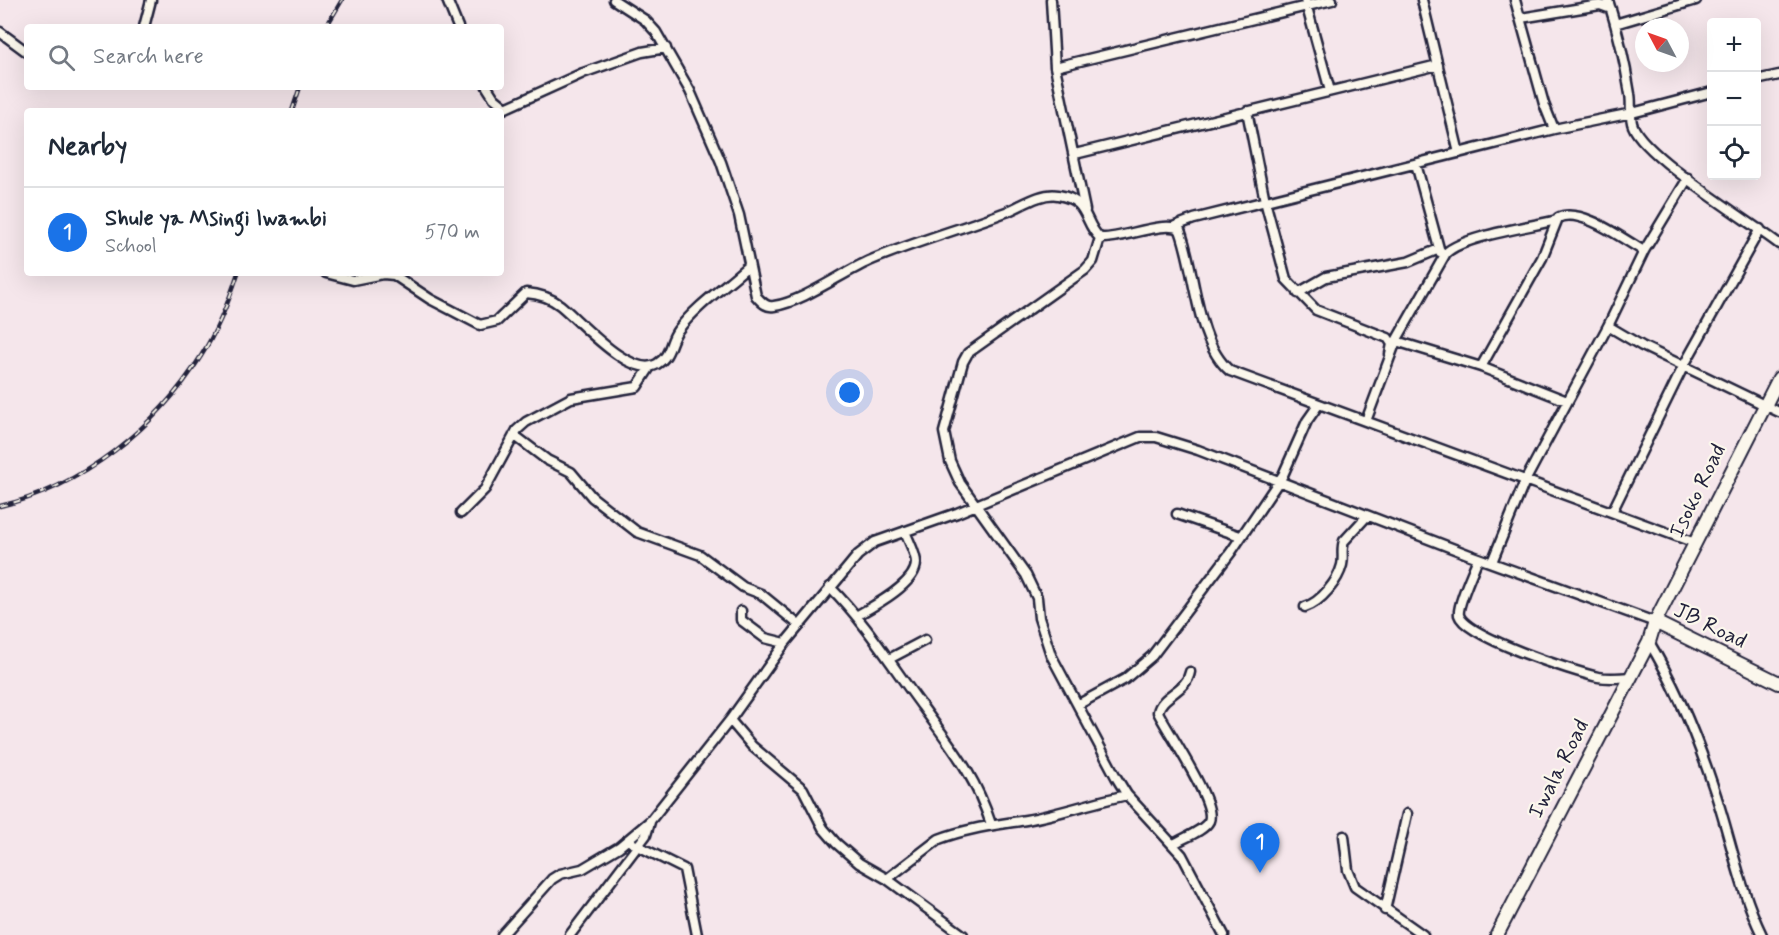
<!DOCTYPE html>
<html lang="en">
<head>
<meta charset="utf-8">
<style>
	:root { --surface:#fff; --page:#f6f6f7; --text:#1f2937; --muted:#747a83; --line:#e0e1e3; --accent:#1a73e8 }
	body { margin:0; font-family:Mynerve,sans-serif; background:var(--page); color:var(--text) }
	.controls { position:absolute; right:18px; top:18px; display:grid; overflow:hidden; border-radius:6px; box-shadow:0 6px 24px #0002 }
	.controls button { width:54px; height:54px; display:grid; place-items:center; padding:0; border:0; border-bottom:2px solid var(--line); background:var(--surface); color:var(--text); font:30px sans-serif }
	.compass { position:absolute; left:1635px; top:18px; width:54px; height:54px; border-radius:50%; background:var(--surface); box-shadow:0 6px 24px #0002; rotate:311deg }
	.you { position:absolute; left:850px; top:393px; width:21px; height:21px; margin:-15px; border:4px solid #fff; border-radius:50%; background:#1a73e8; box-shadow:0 0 0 9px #1a73e833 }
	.badge { display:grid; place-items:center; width:39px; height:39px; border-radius:50%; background:var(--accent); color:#fff; font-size:20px; font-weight:700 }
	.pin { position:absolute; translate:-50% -50px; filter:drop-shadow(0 2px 3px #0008) }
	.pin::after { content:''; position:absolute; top:32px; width:21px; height:18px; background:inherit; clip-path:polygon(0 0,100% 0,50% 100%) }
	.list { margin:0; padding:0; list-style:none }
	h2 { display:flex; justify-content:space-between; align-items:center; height:78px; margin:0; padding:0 24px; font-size:26px }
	h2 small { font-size:20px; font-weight:400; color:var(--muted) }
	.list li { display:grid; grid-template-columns:39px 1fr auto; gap:18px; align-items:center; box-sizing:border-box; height:90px; padding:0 24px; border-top:2px solid var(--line) }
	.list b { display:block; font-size:22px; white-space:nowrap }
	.list p { margin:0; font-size:20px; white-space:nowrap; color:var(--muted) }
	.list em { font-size:20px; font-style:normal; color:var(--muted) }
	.icon { flex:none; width:33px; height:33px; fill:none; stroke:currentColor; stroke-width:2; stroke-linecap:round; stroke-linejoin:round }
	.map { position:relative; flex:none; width:1779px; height:935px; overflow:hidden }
	.search { position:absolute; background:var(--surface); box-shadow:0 6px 24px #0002; left:24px; top:24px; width:480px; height:66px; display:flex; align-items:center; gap:15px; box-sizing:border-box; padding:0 21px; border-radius:6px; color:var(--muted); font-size:22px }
	.panel { position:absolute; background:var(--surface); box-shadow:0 6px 24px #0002; left:24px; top:108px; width:480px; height:168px; border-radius:6px }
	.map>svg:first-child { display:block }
</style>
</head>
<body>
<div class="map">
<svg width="1779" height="935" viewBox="0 0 1779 935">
	<rect width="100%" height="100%" fill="#f5e6eb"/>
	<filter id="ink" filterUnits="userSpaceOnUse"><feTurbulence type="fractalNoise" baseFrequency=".0167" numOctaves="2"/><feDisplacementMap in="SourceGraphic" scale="12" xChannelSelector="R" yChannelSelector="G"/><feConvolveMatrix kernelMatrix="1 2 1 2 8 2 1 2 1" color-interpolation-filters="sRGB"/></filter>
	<g filter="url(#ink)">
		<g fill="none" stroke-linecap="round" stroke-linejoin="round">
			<defs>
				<path id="street" d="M447,0L458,27
					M614,0L645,20L656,32L690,91L721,162L739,215L756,296C761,301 766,308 774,306C802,302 842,273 869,261C914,242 961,229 1006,212C1021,206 1041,192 1058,195C1090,200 1083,223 1100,238C1120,240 1166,219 1180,230C1196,272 1195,341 1230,371L1695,543
					M1051,0L1055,67L1085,210
					M1305,0L1330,91
					M1422,0L1459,153
					M1515,0L1544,104L1554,129
					M1608,0C1618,31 1625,62 1630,94C1632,104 1629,117 1633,126C1645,157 1748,220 1779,244
					M1521,18L1600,5L1611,9
					M1615,24L1696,0
					M144,27L151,0
					M0,32L27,52
					M1055,67L1332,0
					M1756,80L1779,75
					M487,87L494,98L505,107
					M499,111L583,73L642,52L666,48
					M1247,111L1265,201L1286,279L1316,310L1388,338L1392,344L1390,354
					M1075,154L1438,65
					M1416,164L1440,252
					M1175,226L1194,219L1554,129L1632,113L1712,92
					M1100,238L1093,261L1085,270L968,353L963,362L944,432L950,461L960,483L1026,575L1037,598L1039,618L1051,655L1116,777L1127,795L1182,855L1224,935
					M326,273L353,280L383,274L394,275L430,299L480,325L497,321L526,293C538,294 551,298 560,305C579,320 631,380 657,364C671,356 669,342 678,330C697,305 726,286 749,265
					M1298,293L1326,277L1408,262L1439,249
					M1608,326L1642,346L1779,412
					M1396,341L1481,367L1567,401
					M1481,367L1542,258L1558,218C1580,206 1624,240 1644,251
					M1366,421L1396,341L1446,253C1464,236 1530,227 1557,220
					M514,435L547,460L571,472L592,497L637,532L700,555L743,587L761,594L799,625
					M1612,512L1683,367L1760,229
					M461,513L485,489L517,430L526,422L571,398L637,387L650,367
					M1177,514L1240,536
					M1478,558C1474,569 1457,605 1459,615C1465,637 1575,672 1598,677C1608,679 1620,678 1631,677
					M1492,562L1525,481L1608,326L1644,251L1688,178
					M830,587C866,623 892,666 922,706C952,748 974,773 991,824
					M1305,607C1321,602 1338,581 1342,565C1344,557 1341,549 1344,541L1367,516
					M741,611V620L765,638L785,643
					M856,616C872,607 916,584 916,563C916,553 908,540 905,531
					M1649,642C1677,688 1696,735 1713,786C1730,835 1739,888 1762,935
					M889,659L925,640
					M1079,704L1125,679L1152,656L1231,552L1283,475L1307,421L1319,404
					M730,720L752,746L803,789L823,828L836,843L859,863L887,879L963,935
					M1344,836L1348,870L1355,887L1423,935
					M632,843L684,869L697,935
					M1174,844C1183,838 1204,831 1209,821C1217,803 1167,731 1158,712C1161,695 1187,691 1190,672
					M887,879L939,839C967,828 997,825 1026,820C1060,814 1093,802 1127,795
					M1385,910L1407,814
					M502,935L552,879L560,874L582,869L619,847L650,821L730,720L785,643L858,555L875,542L957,513L1140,437H1156L1198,450L1470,555L1655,622
					M570,935L646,835L650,822"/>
				<path id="secondary" d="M1655,622L1779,683
					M1497,935L1649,642L1655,622L1779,378"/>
			</defs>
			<!-- street casing -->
			<use href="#street" stroke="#22223b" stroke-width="13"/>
			<!-- secondary casing -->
			<use href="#secondary" stroke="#22223b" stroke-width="16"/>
			<!-- street -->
			<use href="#street" stroke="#fbf7ec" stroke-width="8"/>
			<!-- secondary -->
			<use href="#secondary" stroke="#fbf7ec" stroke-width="12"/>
			<defs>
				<path id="rail" d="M326,27L342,0
					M292,111L300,87
					M0,506C81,488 158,426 201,356C217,331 229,301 238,273"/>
			</defs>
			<!-- rail casing -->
			<use href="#rail" stroke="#22223b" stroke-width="4.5"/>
			<!-- rail -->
			<use href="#rail" stroke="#fbf7ec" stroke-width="2" stroke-dasharray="7" stroke-linecap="butt"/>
		</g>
	</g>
	<g text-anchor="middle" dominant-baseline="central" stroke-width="4.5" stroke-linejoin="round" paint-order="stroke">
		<!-- street labels -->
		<g font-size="22" fill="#22223b" stroke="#fbf7ec">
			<text transform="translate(1698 491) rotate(-64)">Isoko Road</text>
			<text transform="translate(1710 626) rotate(26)">JB Road</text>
			<text transform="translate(1559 769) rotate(-63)">Iwala Road</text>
		</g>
	</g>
</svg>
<div class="controls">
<button>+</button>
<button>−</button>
<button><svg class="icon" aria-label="locate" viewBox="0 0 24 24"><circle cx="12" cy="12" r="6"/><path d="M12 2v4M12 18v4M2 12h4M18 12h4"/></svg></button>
</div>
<svg class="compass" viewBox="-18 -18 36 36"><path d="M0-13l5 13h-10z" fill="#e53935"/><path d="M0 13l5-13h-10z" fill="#747a83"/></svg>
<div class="you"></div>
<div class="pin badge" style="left:1260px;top:873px">1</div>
<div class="search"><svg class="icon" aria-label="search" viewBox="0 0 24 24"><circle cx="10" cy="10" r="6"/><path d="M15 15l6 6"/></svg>Search here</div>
<section class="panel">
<h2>Nearby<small></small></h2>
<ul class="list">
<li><span class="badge">1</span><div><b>Shule ya Msingi Iwambi</b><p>School</p></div><em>570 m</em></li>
</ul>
</section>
</div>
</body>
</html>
